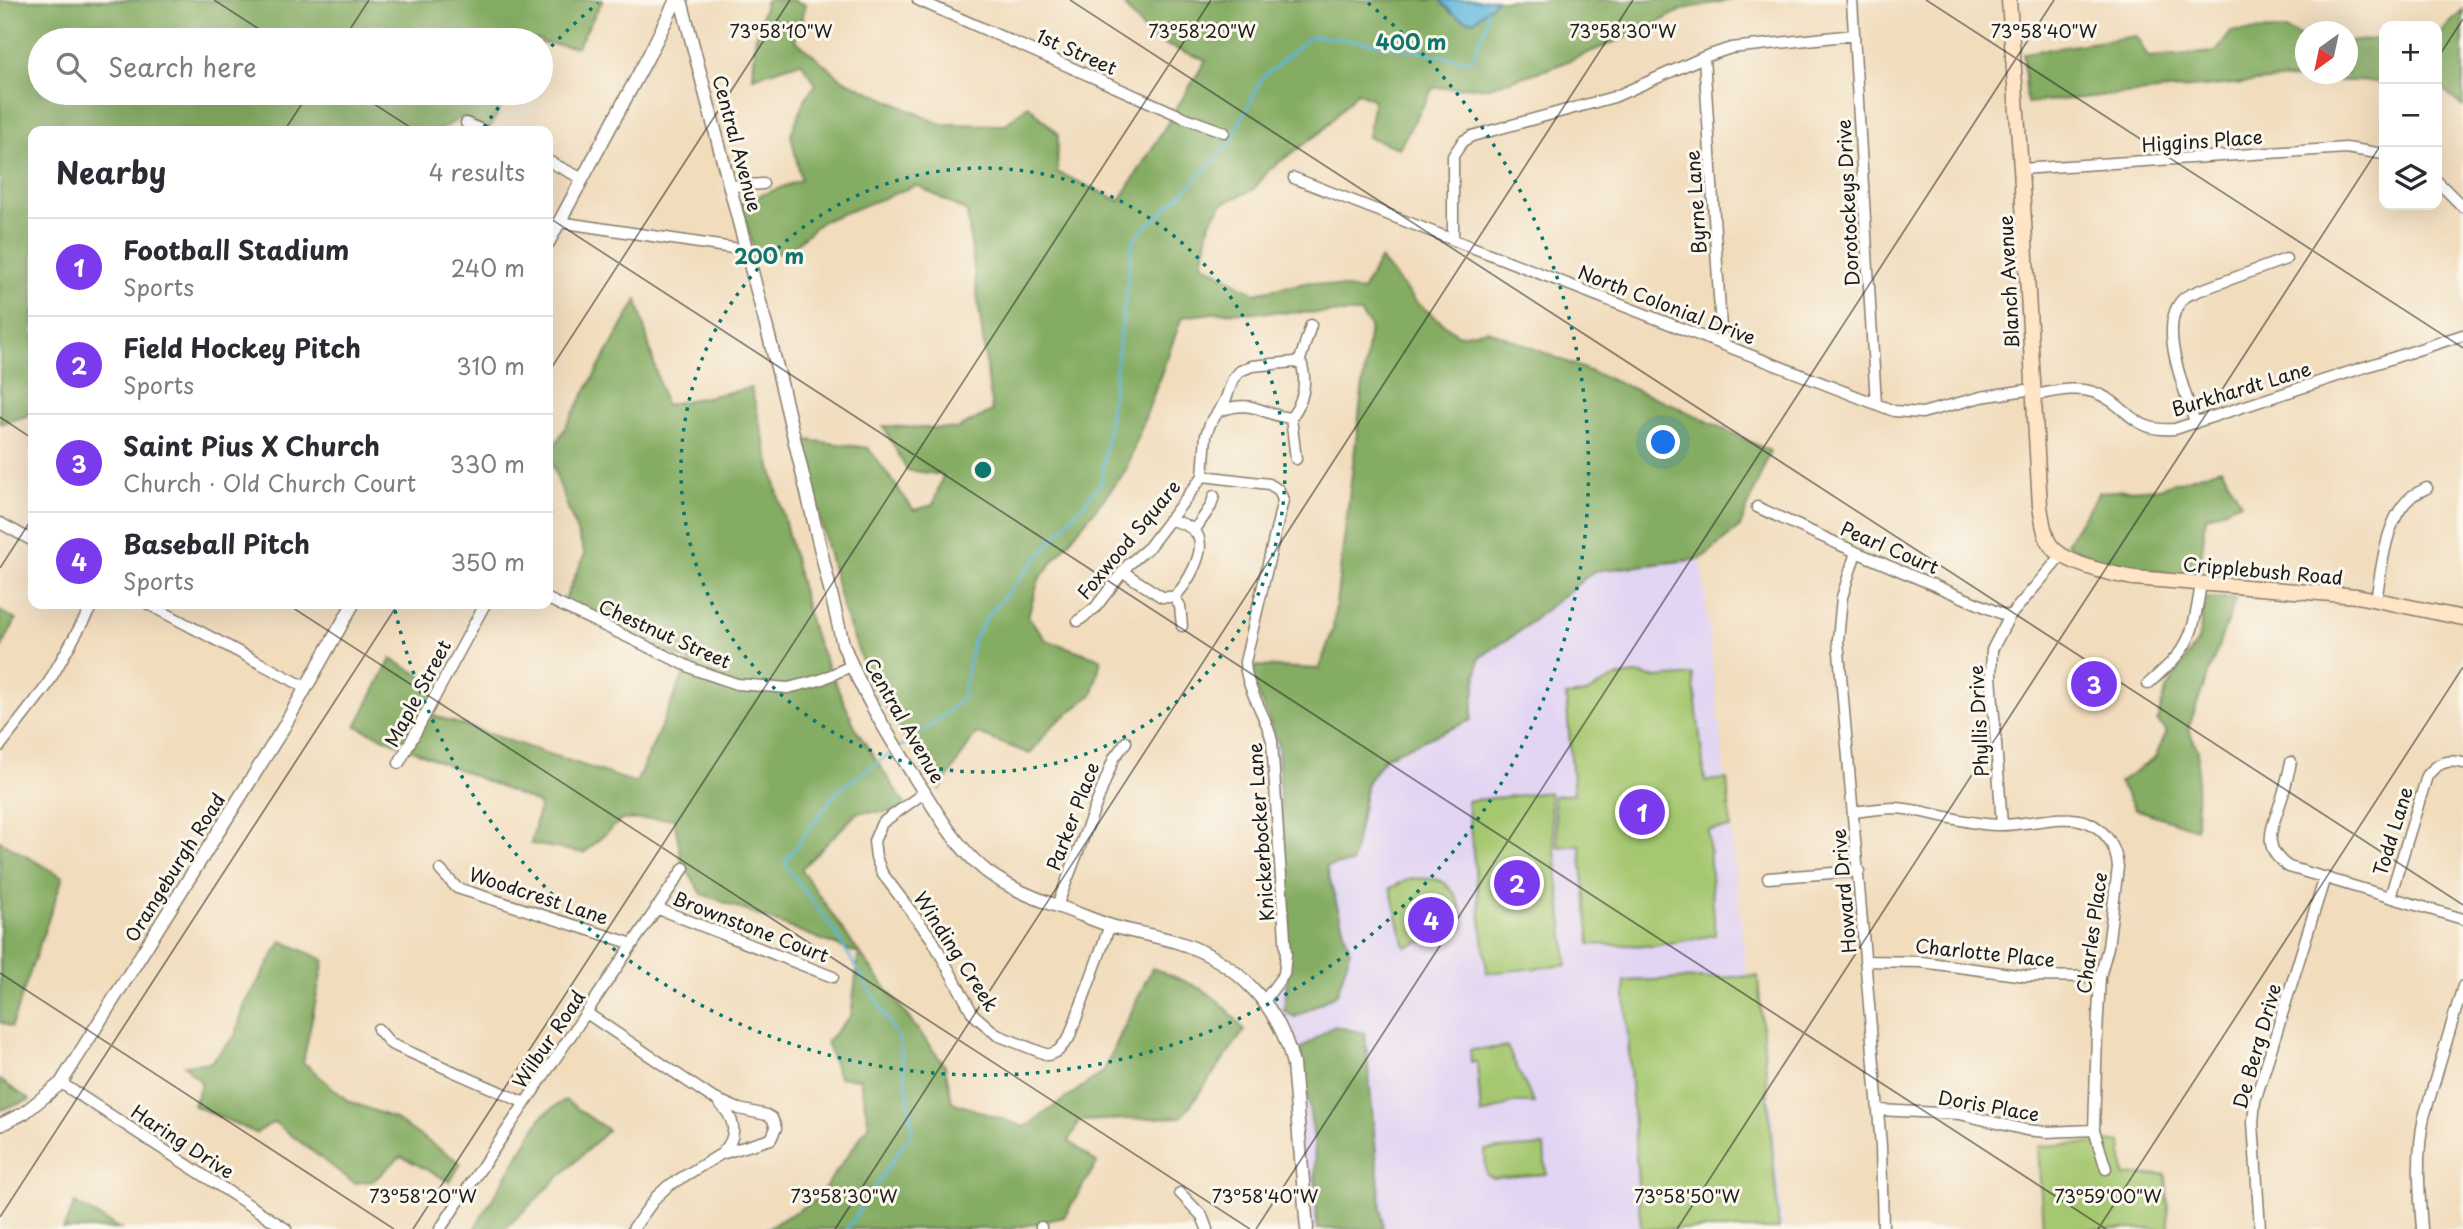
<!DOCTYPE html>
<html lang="en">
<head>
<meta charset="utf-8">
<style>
	:root { --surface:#fff; --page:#f7f7f7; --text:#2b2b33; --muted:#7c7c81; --line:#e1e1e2; --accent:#7c3aed }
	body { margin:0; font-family:"Playpen Sans",sans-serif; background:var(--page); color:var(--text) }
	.controls { position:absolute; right:21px; top:21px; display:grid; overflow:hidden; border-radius:14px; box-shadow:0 7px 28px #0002 }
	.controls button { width:63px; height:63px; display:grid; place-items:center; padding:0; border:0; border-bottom:2px solid var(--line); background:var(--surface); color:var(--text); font:35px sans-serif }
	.compass { position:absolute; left:2295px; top:21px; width:63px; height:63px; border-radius:50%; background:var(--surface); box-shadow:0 7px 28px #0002; rotate:213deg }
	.you { position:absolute; left:1664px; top:443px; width:24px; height:24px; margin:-18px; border:5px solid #fff; border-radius:50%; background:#1a73e8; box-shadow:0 0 0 10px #1a73e833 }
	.badge { display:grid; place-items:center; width:46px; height:46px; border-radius:50%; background:var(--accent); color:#fff; font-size:23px; font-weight:700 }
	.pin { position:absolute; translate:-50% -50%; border:4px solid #fff; box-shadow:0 2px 7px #0006 }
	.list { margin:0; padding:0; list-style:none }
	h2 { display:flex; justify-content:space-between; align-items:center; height:91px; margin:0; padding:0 28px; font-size:30px }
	h2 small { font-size:23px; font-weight:400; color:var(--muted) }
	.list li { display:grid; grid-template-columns:46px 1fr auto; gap:21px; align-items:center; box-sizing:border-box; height:98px; padding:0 28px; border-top:2px solid var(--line) }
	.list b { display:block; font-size:26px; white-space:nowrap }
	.list p { margin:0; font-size:23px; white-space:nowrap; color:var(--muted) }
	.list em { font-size:23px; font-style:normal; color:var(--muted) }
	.icon { flex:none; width:38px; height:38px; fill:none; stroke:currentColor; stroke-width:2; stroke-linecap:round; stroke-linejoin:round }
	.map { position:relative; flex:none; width:2463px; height:1229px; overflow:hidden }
	.search { position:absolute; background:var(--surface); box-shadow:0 7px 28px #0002; left:28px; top:28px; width:525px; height:77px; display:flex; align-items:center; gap:18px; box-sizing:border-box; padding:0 24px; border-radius:38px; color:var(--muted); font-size:26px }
	.panel { position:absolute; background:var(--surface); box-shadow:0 7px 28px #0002; left:28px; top:126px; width:525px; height:483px; border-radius:14px }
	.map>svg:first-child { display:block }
</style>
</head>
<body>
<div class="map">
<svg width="2463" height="1229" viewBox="0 0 2463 1229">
	<rect width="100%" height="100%" fill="#fbf7ec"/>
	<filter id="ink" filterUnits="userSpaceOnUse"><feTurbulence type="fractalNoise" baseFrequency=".0143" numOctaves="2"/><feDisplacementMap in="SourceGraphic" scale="14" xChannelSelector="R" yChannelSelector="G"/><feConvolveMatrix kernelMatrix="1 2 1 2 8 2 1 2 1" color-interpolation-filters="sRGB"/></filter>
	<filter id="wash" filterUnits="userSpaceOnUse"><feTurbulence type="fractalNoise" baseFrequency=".00686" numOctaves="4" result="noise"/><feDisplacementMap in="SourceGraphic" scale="28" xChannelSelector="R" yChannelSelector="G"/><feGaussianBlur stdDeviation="1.57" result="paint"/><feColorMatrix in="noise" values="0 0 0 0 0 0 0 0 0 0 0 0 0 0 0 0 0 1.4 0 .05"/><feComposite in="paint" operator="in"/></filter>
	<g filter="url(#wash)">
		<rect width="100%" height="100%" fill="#f1dcbc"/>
		<!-- built -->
		<path fill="#e2d4f3" d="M1701,559L1747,976H1758L1784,1229H1307L1293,1064L1264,1001L1284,974L1272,741L1517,634L1594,571Z"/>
		<!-- green -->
		<path fill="#a5c770" stroke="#607246" stroke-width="2" d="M1636,674L1657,678L1693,675L1705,781L1727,779L1731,828L1708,830L1715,935L1654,946L1590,944L1580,845L1558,847L1553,796L1574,794L1566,696C1573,695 1583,695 1589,692C1607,681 1613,676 1636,674Z
			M1549,792L1567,965L1487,973L1467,801Z
			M1411,878C1418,879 1426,878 1434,879C1456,883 1463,909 1463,928L1405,947L1390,888Z
			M1758,976L1779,1229H1641L1624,981Z
			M1507,1047L1534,1103H1512L1481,1115L1477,1062H1471L1470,1050Z
			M2121,1142L2124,1176L2166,1174L2169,1229H2043L2038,1146Z
			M1544,1146L1546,1174L1492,1178L1486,1174L1485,1150Z"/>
		<!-- forest -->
		<path fill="#84ac62" stroke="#50643f" stroke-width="2" d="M0,0H603L577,47L541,43V40H40V93H509L489,129L461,117L439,131H33V414L0,424Z
			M766,0H792L806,5L795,40L842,79L940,124L1005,125L1028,105L1058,134L1057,172L1120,201L1206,60L1152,40L1126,8L1125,0H1440L1451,13L1474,21L1497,0H1732L1683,9L1646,29L1551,68L1489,87L1433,88L1399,148L1368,137L1374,100L1357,92L1322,131L1270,169L1253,190L1223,203L1210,222L1202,263L1254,293L1311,282L1362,291L1380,259L1416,302L1458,335L1488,330L1673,405L1770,451L1740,527L1701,559L1594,571L1516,634L1479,658L1471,720L1385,757L1367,783L1352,863L1326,866L1350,952L1337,994L1295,1017L1284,1011L1287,979L1278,744L1251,676L1257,666L1319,669L1333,629L1370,326L1360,313L1220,312L1182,317L1125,472L1039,579L1028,616L1046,640L1101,659L1093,694L1052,726L1030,754L976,733L940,790L871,685L843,609L799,439L868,448L914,510L933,505L943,475L907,470L883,426L957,429L992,411L967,212L917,185L821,222L789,250L756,257L740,203L801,180L791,134L805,99L816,84L801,62L753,77L755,40Z
			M2463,9V107L2437,84V37Z
			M2285,30L2305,38L2306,74H2348V42L2384,38V82L2289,79L2027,103L2023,53L2136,36L2148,57L2216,52L2232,31Z
			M637,300L665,405L751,388L813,633L857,731L910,812H858L801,869L852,943L945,1066L952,1102L1025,1127L1103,1072L1152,968C1193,984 1219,992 1244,1031L1182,1117L1079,1121L1069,1141L1097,1163L1064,1217L1011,1229H766L817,1199L869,1125L860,1079L839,1077L826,1042L851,1016L859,954L702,894L682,863L674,818L621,820L584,853L531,844L540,804L356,726L391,659L440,686L426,713L636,783L690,661L561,608L585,554L549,456Z
			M2221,468L2241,502L2206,517L2199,577L2108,564L2066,544L2099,492L2159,488Z
			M2206,598H2236L2188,729L2198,750L2196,829L2135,809L2119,782L2155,758L2167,731L2157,721L2166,690L2198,641Z
			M0,611L16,620L0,650Z
			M0,841L63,877L11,1027L0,1022Z
			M282,941L324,960L303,1062L348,1101L393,1118L461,1163L450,1182L401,1156L373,1181L354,1183L274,1122L256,1133L193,1105L202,1083L184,1065L211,1062L235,1036L245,1004Z
			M1334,1026L1365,1033L1383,1229H1317L1314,1139L1300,1049Z
			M0,1080L30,1100L0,1110Z
			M565,1100L608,1130L505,1229H474L543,1115Z
			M75,1203L120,1229H63Z"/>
		<!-- water -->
		<path fill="#5cb6da" stroke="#3c697b" stroke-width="2" d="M1440,0H1497L1474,21C1458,20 1450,12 1440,0Z"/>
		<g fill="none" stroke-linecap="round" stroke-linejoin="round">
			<!-- stream -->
			<path stroke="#5cb6da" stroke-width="2.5" d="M900,747L931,726L962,699L973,641L986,618L1101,483L1133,239L1186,190L1228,146L1262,78L1311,36L1368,42L1471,61L1486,25L1487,10
				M847,1229L913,1130L899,1039L835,932L784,863L838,790L894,751"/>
		</g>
	</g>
	<g filter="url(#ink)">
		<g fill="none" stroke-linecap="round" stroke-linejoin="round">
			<defs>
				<path id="minor" d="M918,0L1183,117L1224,132
					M1852,0L1876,404
					M1704,57L1722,344
					M466,123L484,131
					M548,161L583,179
					M2021,169L2346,148L2384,154
					M1294,178L1894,411L1922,413L1981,397L2033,389
					M2437,181L2463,207
					M730,186L763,184
					M559,222L746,250
					M1453,238V156L1463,141L1472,136L1614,97L1704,57L1731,48L1854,35
					M1299,363L1311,325
					M2034,395C2054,392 2074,386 2093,392C2128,403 2130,433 2175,429L2463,335
					M1291,418L1296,459
					M2195,423C2186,392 2155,324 2184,298C2187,295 2194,293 2198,291L2286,259
					M1203,476L1269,484L1279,490L1283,500L1245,662C1246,690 1266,714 1272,741L1286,954L1284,974L1264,1001
					M1757,507L1856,552L2009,617
					M0,523L33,541
					M1194,531L1211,506L1214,496
					M1856,552L1842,597L1838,640L1881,1146L1883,1229
					M1123,572L1162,597H1174C1186,586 1206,553 1198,536C1193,526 1179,522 1169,520
					M1174,597L1180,606L1182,626
					M548,599L696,670L737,684L788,688L820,680L851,666
					M2376,600C2382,568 2385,518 2412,496C2416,493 2423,490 2427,488
					M148,604L307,688
					M1078,621L1095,608L1128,565L1149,547L1203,476L1206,435L1210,424L1225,401L1233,379L1240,371L1252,366L1295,362L1302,365C1307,384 1303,402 1291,418C1259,415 1256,398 1219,411
					M2148,684C2191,646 2192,640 2201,584
					M0,746L46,687L93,604
					M2291,762C2288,775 2285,789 2281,801C2272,828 2260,848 2289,867L2463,919
					M399,763L485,604
					M925,792L882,823L874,841L876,857L882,873L932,939L973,1014L997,1035L1048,1055L1058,1051L1069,1038L1110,925
					M1854,812C1868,810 1882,808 1897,808C1932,811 1966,825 2002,825C2027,825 2064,813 2087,822C2106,830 2116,847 2118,867L2108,947L2100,977L2097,1034L2094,1130L2106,1169
					M2002,825L1991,676L1992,650L2009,617L2062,555
					M440,870L457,888L633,944
					M1768,878L1859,871
					M2390,897L2427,776C2437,763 2447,759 2463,763
					M1057,906L1114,758L1126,742
					M656,908L833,977
					M1866,961L1922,962L2025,976L2100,977
					M588,1014L711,1097L739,1109L767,1115L772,1118L776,1128L771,1139L721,1154L668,1186L656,1197L633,1229
					M378,1029L391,1044L525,1103
					M61,1083L286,1229
					M719,1103C735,1118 739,1135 723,1152
					M1878,1110L1960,1114L2026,1130L2046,1132L2094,1130
					M1180,1193L1202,1216L1207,1229
					M440,1229L684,868
					M1041,1229V1227
					M2260,1229L2253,1122L2255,1101L2325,877
					M2422,1229C2419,1191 2416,1155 2424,1117L2463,986"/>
				<path id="tertiary" d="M681,0L779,375L843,644C863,697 894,744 924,792C942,821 959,849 986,871C1007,887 1032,897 1057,906C1075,912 1093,920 1111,926C1135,933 1160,936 1183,944C1238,963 1280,1007 1293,1064L1307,1229
					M548,243L650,53L676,0
					M0,1125L24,1113L61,1083L282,730L353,604"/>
				<path id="secondary" d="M2009,0L2021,169L2040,506C2042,518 2043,531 2049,543C2062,564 2112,574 2134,578L2357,596L2463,618"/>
			</defs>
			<!-- minor casing -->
			<use href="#minor" stroke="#867c6c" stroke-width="13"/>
			<!-- tertiary casing -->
			<use href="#tertiary" stroke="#867c6c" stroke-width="15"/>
			<!-- secondary casing -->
			<use href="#secondary" stroke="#867c6c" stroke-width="17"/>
			<!-- minor -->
			<use href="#minor" stroke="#fff" stroke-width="10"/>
			<!-- tertiary -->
			<use href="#tertiary" stroke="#fff" stroke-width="12"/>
			<!-- secondary -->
			<use href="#secondary" stroke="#ffe4c6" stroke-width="14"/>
		</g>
	</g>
	<!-- ticks -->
	<path fill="none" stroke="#1c1c1c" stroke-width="2" stroke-opacity="0.45" d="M214,0L276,40M1070,0L2463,905M1926,0L2463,348M343,40L369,0M2437,59L2463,19M357,93L416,131M284,131L309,93M548,217L2106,1229M548,373L790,0M0,417L33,439M0,568L33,517M287,604L1250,1229M0,973L394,1229M0,1217L398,604M413,1229L1211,0M835,1229L1633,0M1256,1229L2054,0M1677,1229L2384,140M2098,1229L2463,667"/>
	<!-- distance rings -->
	<g fill="none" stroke="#0f766e" stroke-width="3.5" stroke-dasharray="3.5 7">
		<circle cx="983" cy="470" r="302"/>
		<path d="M484 127A605 605 0 0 1 510 93M544 54A605 605 0 0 1 598 3M1368 3A605 605 0 1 1 394 606"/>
	</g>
	<g text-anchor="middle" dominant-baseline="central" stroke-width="6" stroke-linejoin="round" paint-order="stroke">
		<!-- street labels -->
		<g font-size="19" fill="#1c1c1c" stroke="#fbf7ec">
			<text transform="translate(1077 51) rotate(24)">1st Street</text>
			<text transform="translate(2202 140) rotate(-4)">Higgins Place</text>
			<text transform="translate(738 143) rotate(75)">Central Avenue</text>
			<text transform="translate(1695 202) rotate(-94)">Byrne Lane</text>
			<text transform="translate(1847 203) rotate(-93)">Dorotockeys Drive</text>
			<text transform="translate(2008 282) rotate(-93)">Blanch Avenue</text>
			<text transform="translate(1667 304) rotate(21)">North Colonial Drive</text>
			<text transform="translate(2241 388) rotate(-17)">Burkhardt Lane</text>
			<text transform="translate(1128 539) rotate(-50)">Foxwood Square</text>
			<text transform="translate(1890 547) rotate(23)">Pearl Court</text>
			<text transform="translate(2263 570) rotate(5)">Cripplebush Road</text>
			<text transform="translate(665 633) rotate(24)">Chestnut Street</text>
			<text transform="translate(417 693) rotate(-62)">Maple Street</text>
			<text transform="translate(905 720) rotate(60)">Central Avenue</text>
			<text transform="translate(1978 721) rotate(-93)">Phyllis Drive</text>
			<text transform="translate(1072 816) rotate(-69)">Parker Place</text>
			<text transform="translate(2392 831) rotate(-73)">Todd Lane</text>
			<text transform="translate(1260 832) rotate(-94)">Knickerbocker Lane</text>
			<text transform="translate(174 867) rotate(-58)">Orangeburgh Road</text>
			<text transform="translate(1843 891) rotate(-95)">Howard Drive</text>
			<text transform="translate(539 895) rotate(18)">Woodcrest Lane</text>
			<text transform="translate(751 926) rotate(21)">Brownstone Court</text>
			<text transform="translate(2091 933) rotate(-82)">Charles Place</text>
			<text transform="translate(957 951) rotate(57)">Winding Creek</text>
			<text transform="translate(1985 952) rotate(6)">Charlotte Place</text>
			<text transform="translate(548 1039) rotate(-56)">Wilbur Road</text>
			<text transform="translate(2256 1046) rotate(-74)">De Berg Drive</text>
			<text transform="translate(1989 1105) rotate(10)">Doris Place</text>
			<text transform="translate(183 1141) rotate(33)">Haring Drive</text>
		</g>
	</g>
	<g font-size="18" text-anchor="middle" fill="#1c1c1c" stroke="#fbf7ec" stroke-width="6" stroke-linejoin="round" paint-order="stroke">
		<text x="781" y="38">73°58'10"W</text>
		<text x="1202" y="38">73°58'20"W</text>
		<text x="1623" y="38">73°58'30"W</text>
		<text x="2044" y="38">73°58'40"W</text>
		<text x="423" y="1203">73°58'20"W</text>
		<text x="844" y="1203">73°58'30"W</text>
		<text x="1265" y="1203">73°58'40"W</text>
		<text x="1687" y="1203">73°58'50"W</text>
		<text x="2108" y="1203">73°59'00"W</text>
	</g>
	<circle cx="983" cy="470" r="10" fill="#0f766e" stroke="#fbf7ec" stroke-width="3.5"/>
	<g font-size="21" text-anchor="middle" font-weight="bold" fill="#0f766e" stroke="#fbf7ec" stroke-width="6" stroke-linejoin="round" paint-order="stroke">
		<text x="1411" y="50">400 m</text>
		<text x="769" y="264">200 m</text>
	</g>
</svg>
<div class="controls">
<button>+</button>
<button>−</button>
<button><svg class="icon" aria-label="layers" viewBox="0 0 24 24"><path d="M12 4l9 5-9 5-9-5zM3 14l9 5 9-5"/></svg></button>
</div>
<svg class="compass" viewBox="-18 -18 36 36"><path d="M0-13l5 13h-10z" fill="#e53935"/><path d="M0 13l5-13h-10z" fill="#7c7c81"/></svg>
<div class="you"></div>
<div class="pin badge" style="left:1642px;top:812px">1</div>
<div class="pin badge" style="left:1517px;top:883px">2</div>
<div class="pin badge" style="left:2094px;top:684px">3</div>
<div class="pin badge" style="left:1431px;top:920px">4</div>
<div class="search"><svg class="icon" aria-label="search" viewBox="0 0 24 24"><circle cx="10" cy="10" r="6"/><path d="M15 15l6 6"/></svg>Search here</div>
<section class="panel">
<h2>Nearby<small>4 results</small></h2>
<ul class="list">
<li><span class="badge">1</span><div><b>Football Stadium</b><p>Sports</p></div><em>240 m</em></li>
<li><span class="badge">2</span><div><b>Field Hockey Pitch</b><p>Sports</p></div><em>310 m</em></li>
<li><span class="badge">3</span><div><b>Saint Pius X Church</b><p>Church · Old Church Court</p></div><em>330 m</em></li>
<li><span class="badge">4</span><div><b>Baseball Pitch</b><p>Sports</p></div><em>350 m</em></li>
</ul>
</section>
</div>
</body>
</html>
